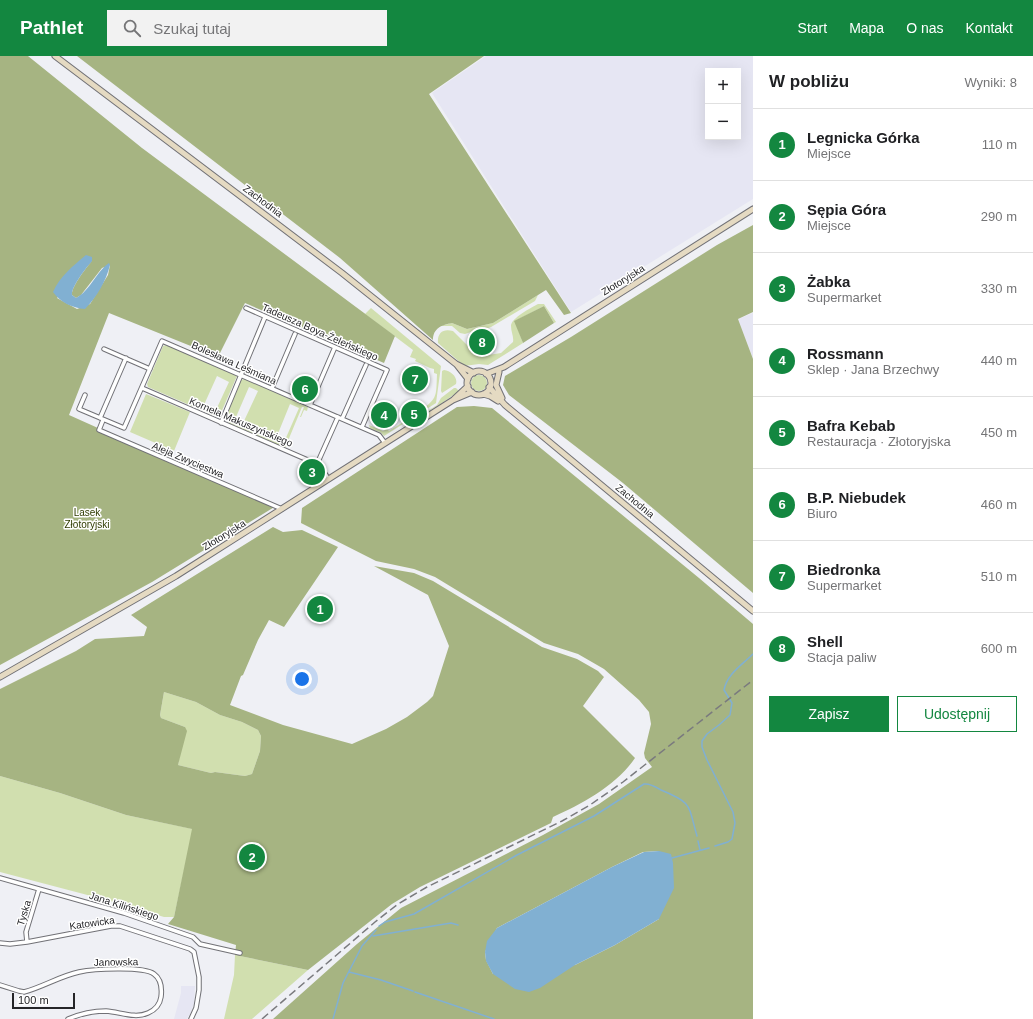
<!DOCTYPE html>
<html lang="pl">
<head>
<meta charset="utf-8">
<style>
	:root { --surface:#fff; --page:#f2f2f2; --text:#202124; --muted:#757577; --line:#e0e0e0; --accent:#138740 }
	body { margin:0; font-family:Arial,sans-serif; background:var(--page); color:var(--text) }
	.controls { position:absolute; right:12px; top:12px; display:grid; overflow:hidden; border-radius:0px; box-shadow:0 4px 16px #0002 }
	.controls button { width:36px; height:36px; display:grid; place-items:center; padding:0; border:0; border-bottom:1px solid var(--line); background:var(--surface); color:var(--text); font:20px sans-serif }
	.scale { position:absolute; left:12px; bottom:10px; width:63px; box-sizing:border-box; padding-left:4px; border:2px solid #252528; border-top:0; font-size:11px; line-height:14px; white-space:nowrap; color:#252528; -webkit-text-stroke:3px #fff; paint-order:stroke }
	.you { position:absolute; left:302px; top:623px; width:14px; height:14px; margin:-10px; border:3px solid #fff; border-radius:50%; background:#1a73e8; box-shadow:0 0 0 6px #1a73e833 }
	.badge { display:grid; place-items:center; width:26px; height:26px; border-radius:50%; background:var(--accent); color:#fff; font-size:13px; font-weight:700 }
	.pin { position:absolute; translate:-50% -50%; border:2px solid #fff; box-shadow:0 1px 4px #0006 }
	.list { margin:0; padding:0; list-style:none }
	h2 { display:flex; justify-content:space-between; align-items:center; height:52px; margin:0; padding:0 16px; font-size:17px }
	h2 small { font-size:13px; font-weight:400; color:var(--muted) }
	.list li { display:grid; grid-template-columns:26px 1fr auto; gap:12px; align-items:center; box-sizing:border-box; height:72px; padding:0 16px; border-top:1px solid var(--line) }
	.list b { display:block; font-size:15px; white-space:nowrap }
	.list p { margin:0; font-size:13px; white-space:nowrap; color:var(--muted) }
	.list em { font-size:13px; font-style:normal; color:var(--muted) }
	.actions { display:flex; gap:8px; padding:12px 16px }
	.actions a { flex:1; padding:9px 0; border:1px solid var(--accent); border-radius:0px; text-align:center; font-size:14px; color:var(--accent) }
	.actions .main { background:var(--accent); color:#fff }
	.icon { flex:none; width:22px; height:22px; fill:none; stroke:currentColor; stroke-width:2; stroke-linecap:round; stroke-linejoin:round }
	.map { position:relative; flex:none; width:753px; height:963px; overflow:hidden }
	header { display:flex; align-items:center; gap:24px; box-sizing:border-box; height:56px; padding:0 20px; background:var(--accent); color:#fff }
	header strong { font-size:19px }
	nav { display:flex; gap:22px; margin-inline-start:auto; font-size:14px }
	.search { width:280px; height:36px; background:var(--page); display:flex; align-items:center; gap:10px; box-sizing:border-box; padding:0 14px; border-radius:0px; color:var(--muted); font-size:15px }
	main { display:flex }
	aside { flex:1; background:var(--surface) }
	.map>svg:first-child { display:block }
</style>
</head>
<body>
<header>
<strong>Pathlet</strong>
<div class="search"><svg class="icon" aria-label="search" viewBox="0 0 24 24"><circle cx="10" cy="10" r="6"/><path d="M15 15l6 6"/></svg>Szukaj tutaj</div>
<nav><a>Start</a><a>Mapa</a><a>O nas</a><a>Kontakt</a></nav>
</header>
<main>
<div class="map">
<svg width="753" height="963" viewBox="0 0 753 963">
	<rect width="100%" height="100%" fill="#eff0f5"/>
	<!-- built -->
	<path fill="#e6e6f3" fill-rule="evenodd" d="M486,0H753V143L571,256L432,37ZM708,15H738V81H708Z
		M753,257V302L738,263Z
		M181,930H195L194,947L190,958L187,963H174L181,937Z"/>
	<!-- green -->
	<path fill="#d1dfaf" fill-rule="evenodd" d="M538,239L535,245L491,271L486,273L485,271L465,278L460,277L452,270H440L452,267L467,273L493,267Z
		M538,248H544L556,266L554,267L544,250L515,265L523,287L488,309L479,308L464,310L438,287C437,277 443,272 453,275L470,292L482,300L501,297L513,286C514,281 511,276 511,270C511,262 531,252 538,248Z
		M371,252L441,310L436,347L384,380L380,376L370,373L369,369L383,375L387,373L389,375L413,360L411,357L415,355L416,357C438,343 436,342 437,318L434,317V313L430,312L415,305L416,303L410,301L413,294L365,258Z
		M166,289L237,320L220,359L217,361L148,331L147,328L163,290ZM217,320L229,326L215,356L203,351Z
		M444,314C451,315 458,321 456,328L442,337L441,335L442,315Z
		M471 327a8 8 0 1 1 16 0a8 8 0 1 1-16 0Z
		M245,323L308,351L307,355L304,354L301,361H300L304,351H302L285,392L230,368L224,361L240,324ZM249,331L258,335L244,365L236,361ZM290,348L299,352L285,384L277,380Z
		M454,332H456L459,335L442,347L386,381L437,349L441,342Z
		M146,338L190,356L174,395L130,376Z
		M164,636L196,646L220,659L242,666L258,674L261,680L260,695L252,718L245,720L215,716L211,717L178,709L185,671L161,662L160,659Z
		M0,720L60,737L126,759L193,773L174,861H164L114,846L0,816Z
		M235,899L308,914L252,963H224L234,919Z"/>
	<!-- forest -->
	<path fill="#a6b482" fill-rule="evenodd" d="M0,0H28L142,92L395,280L384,307L245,247L218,301L109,257L69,359L176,407L276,450L152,526L0,609ZM92,205C86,212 71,231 72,239L76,242L81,239L102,212L110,209L108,219L90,248L77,253L57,242Z
		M77,0H484L429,38L571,257L564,259L546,234L493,267L467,273L452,267C442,269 433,272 433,284L340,202Z
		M753,169V256L738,263L753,303V537L623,427L509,339L503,329L505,320L571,281L717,189Z
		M544,250L554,267L523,287L514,265Z
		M474,350L492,352L699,522L753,568V963H273L357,888L401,852L543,779L599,748L652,711L645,702L644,697L651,668L649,656L639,644L604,613L578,598L544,587L435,521L414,513L376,505L301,467L302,452L457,351ZM659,795V863L615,889L575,909L493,918L486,904L485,896L497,872L612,811L643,796Z
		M273,471L283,476L302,474L338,491L284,571L269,564L258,584L243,619L241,620L230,649L283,669L352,688L386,673L407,661L427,646L433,640L449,590L428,539L374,510L414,517L433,525L542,591L577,603L598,615L604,621L583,650L635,702C617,729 582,748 553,761L551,767L420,831L392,848L308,914L235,899L236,889L168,868L174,861L192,773L126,759L60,737L0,720V633L76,595L95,583L144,580L147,571L131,559ZM164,636L196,646L220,659L242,666L258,674L261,680L260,695L252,718L245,720L215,716L211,717L178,709L187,675L185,671L161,662L160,659Z"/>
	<!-- water -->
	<path fill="#81b0d2" d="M86,199L92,201V205C86,212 71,231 72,239L76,242C90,235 96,216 109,207L110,209C106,225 97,241 85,253C72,252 60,246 53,236C60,220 73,210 86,199Z
		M659,795L671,798L673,807L674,832L659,863L615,889L575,909L540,932L529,936L515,933L493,918L486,905L485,896L487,885L497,872L612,811L644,796Z"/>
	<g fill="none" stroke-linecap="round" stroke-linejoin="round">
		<!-- stream -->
		<path stroke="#81b0d2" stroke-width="1.5" d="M698,785L700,794
			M715,790L728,786L732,783L735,767L733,756L707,704L702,691V685L707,678L719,669L730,659L732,647L724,634C727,618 742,609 753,598
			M672,802L709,792
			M379,870L385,866L414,858L517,799L594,760L644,728C650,727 656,731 661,734C693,747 688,749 697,780
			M373,880L451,867L458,869
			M349,916L381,924L413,935
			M415,936L494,963
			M333,963L343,927L362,890L376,874"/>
		<defs>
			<path id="street" d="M246,252L387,314L362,371
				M104,293L150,313
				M142,332L317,408L326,419L328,423
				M272,332L295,278
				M85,339L79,353L124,372L162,285L379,379L385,387
				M310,349L335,291
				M100,362L126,302
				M342,363L366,309
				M103,364L99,374L282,453
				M221,367L265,261
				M317,408L338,361
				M0,822L124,857L193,881L200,888L240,897
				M27,886L26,876L39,833
				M0,887L10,888L27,886L111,870H120L190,893L194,896L199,921V934L196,952L191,963
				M0,929L19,935L24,936C43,931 60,920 79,916C93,913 143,910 154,918C161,923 162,933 161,941C160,948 155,954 148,957C135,963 120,956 106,955C92,955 80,958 68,963"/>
			<path id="secondary" d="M55,0L342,217L456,308L474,317
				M457,309L468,323
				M467 327a12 12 0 1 1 24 0a12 12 0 1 1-24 0Z
				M499,316L496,329L502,342
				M486,318L504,311L753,153
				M489,331L505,349L753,555
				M483,338L490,340L498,345
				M454,343L468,330
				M0,621L176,520L453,344L472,336"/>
		</defs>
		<!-- street casing -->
		<use href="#street" stroke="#717176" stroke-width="5.5"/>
		<!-- secondary casing -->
		<use href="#secondary" stroke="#717176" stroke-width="7"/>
		<!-- street -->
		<use href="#street" stroke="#fff" stroke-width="3.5"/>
		<!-- secondary -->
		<use href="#secondary" stroke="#e5dac2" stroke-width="5"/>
		<!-- rail -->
		<path stroke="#7a7a7e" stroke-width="1.5" stroke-dasharray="8 4" stroke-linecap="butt" d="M262,963L375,866L398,848L427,831L562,765L590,749L623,726L753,624"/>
	</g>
	<g text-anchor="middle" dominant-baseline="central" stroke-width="3" stroke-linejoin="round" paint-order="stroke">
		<!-- street labels -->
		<g font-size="10" fill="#252528" stroke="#fff">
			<text transform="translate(263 145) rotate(37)">Zachodnia</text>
			<text transform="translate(623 224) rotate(-32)">Złotoryjska</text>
			<text transform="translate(320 276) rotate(24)">Tadeusza Boya-Żeleńskiego</text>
			<text transform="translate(234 307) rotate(24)">Bolesława Leśmiana</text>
			<text transform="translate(241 366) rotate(23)">Kornela Makuszyńskiego</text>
			<text transform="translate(188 404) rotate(23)">Aleja Zwycięstwa</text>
			<text transform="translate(635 445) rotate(40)">Zachodnia</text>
			<text transform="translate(224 479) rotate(-32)">Złotoryjska</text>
			<text transform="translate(124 850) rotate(18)">Jana Kilińskiego</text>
			<text transform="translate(24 857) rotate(-73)">Tyska</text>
			<text transform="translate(92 867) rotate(-8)">Katowicka</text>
			<text transform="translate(116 906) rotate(-1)">Janowska</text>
		</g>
		<!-- park labels -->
		<g font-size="10" fill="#2f3b00" stroke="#fff">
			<text x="87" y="456">Lasek<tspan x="87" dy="12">Złotoryjski</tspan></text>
		</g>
	</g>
</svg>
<div class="controls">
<button>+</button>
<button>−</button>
</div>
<div class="scale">100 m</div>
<div class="you"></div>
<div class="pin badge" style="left:320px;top:553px">1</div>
<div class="pin badge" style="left:252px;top:801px">2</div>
<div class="pin badge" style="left:312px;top:416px">3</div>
<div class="pin badge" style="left:384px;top:359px">4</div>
<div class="pin badge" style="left:414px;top:358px">5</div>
<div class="pin badge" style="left:305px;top:333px">6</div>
<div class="pin badge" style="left:415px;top:323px">7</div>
<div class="pin badge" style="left:482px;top:286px">8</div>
</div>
<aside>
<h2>W pobliżu<small>Wyniki: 8</small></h2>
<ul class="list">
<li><span class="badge">1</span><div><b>Legnicka Górka</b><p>Miejsce</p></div><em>110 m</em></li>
<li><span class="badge">2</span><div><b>Sępia Góra</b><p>Miejsce</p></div><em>290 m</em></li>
<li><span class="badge">3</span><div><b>Żabka</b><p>Supermarket</p></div><em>330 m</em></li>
<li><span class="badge">4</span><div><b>Rossmann</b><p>Sklep · Jana Brzechwy</p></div><em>440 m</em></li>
<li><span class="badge">5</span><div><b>Bafra Kebab</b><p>Restauracja · Złotoryjska</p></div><em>450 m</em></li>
<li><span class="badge">6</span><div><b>B.P. Niebudek</b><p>Biuro</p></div><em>460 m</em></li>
<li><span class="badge">7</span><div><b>Biedronka</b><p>Supermarket</p></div><em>510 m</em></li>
<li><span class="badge">8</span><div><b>Shell</b><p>Stacja paliw</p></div><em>600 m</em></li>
</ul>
<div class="actions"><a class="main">Zapisz</a><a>Udostępnij</a></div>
</aside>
</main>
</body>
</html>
